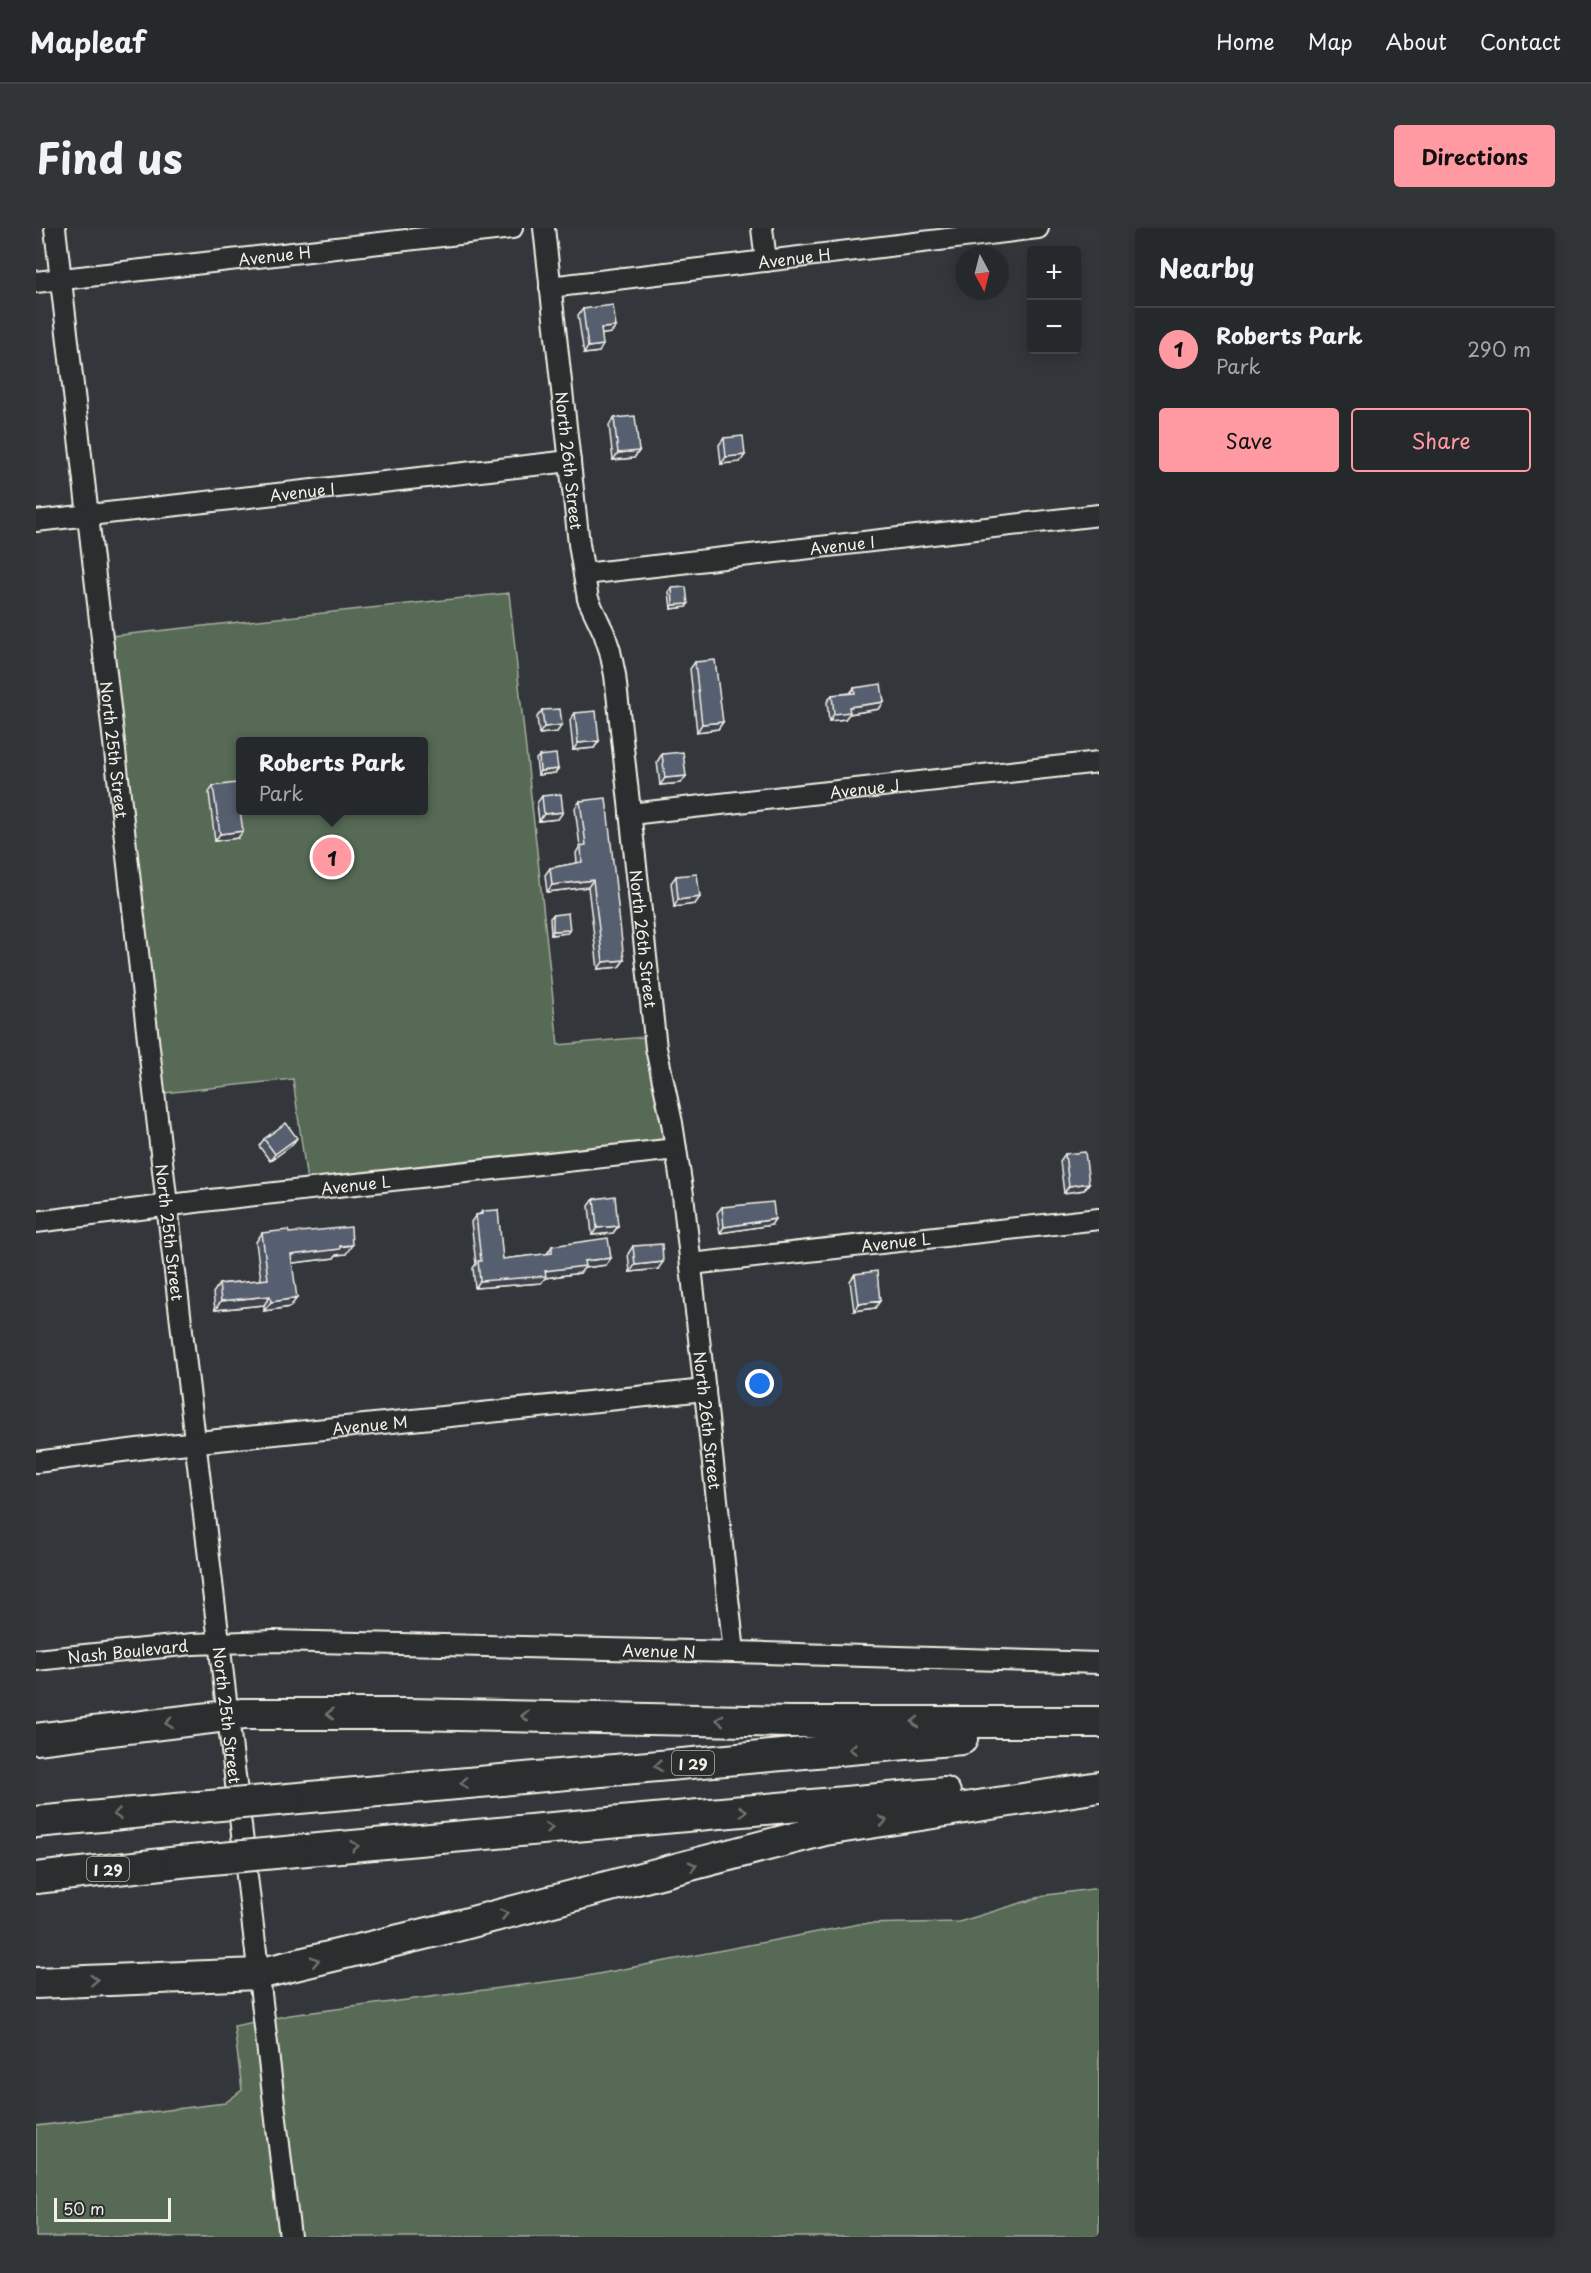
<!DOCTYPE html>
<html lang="en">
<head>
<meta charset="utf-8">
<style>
	:root { --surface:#26292c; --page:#323538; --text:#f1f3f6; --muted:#a4a6a9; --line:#424548; --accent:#ff9aa2 }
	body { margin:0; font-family:"Playpen Sans",sans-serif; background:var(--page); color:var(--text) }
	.controls { position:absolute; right:18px; top:18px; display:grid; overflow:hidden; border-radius:6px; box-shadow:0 3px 15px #0003 }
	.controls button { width:54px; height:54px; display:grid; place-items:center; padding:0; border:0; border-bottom:2px solid var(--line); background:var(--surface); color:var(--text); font:30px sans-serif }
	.compass { position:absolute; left:919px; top:18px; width:54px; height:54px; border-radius:50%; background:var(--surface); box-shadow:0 3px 15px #0003; rotate:173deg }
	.scale { position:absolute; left:18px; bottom:15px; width:117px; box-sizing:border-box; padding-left:6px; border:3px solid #f4f1e8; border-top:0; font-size:16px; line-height:21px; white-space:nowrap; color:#f4f1e8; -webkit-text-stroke:4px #2a2d2e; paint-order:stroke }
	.you { position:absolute; left:724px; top:1156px; width:21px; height:21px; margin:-15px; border:4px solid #fff; border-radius:50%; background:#1a73e8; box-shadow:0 0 0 9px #1a73e833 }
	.badge { display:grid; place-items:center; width:39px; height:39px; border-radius:50%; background:var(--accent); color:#111; font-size:20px; font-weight:700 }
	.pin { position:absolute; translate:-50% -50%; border:3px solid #fff; box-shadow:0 2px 6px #0006 }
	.popup { position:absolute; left:200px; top:509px; width:192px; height:78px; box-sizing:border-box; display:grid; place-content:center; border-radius:6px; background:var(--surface); filter:drop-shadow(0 2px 4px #0005); font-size:20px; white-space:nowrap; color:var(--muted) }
	.popup b { font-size:22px; color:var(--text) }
	.popup::after { content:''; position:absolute; left:50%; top:100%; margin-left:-12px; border:12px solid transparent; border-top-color:var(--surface) }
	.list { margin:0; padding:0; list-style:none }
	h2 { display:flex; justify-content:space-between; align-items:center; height:78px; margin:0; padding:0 24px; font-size:26px }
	h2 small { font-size:20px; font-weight:400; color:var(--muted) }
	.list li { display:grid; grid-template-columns:39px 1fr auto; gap:18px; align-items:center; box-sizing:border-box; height:84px; padding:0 24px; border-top:2px solid var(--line) }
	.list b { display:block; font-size:22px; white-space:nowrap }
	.list p { margin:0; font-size:20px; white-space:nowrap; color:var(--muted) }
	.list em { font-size:20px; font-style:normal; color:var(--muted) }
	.actions { display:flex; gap:12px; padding:18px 24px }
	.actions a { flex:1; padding:14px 0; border:2px solid var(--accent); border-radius:6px; text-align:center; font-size:21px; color:var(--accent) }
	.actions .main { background:var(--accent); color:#111 }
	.map { position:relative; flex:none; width:1063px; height:2009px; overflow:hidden; border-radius:6px }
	header { display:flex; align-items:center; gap:36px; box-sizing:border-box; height:84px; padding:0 30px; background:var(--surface); border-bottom:2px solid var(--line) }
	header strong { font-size:28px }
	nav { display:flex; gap:33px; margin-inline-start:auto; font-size:21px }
	.intro { display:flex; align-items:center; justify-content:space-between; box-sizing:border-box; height:144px; padding:0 36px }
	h1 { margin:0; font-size:42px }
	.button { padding:15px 27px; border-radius:6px; background:var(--accent); color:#111; font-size:21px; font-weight:700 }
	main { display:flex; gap:36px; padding:0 36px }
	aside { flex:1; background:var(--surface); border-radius:6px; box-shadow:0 3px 15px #0003 }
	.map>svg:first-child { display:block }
</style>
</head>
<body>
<header>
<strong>Mapleaf</strong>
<nav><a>Home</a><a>Map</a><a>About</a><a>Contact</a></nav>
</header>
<div class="intro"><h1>Find us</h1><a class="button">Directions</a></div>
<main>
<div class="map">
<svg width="1063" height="2009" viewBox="0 0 1063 2009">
	<rect width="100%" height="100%" fill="#33373b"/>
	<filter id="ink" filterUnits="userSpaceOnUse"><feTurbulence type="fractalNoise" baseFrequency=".0167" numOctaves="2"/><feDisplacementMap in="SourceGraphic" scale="12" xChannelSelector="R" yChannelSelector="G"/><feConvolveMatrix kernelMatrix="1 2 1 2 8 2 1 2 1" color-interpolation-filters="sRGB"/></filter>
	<g filter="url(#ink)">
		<!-- green -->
		<path fill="#576b56" stroke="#a6ae9f" stroke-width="1.5" fill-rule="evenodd" d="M473,365L522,817L619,808L640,921L272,961L257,851L119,866L66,409ZM204,514H388V582H204Z
			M1063,1660V2009H0V1898L189,1875L206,1862L198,1798L254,1787L541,1750L823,1696L923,1694L1011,1667Z"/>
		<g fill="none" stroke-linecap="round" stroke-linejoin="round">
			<defs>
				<g id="minor">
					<path id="s1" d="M19,0L131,977L254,2009"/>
					<path id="s2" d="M508,0L543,316L552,371L568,405L574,423L579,447L620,820L636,895L647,967L698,1424"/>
					<path d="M726,0L730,33"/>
					<path id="s3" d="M0,54L476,0"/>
					<path id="s4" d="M514,59L1002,0"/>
					<path id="s5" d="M0,293L534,233"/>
					<path id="s6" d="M548,346L1063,287"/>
					<path id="s7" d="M594,586L1063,534"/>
					<path id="s8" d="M0,994L175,972L640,921"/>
					<path id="s9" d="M655,1036L1063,991"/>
					<path id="s10" d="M0,1234L133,1217L669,1162"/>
					<path id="s11" d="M0,1432L157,1416L237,1413L698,1424L1063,1435"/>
				</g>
				<path id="highway" d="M0,1511L207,1486H373L753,1494H1063
					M252,1571L926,1511
					M0,1594L140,1581
					M260,1623L909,1565
					M0,1650L144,1634
					M0,1755L222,1746L413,1700L789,1602L1063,1559"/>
			</defs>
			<!-- minor casing -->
			<use href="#minor" stroke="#f4f1e8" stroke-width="24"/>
			<!-- highway casing -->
			<use href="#highway" stroke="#f4f1e8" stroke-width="34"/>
			<!-- minor -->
			<use href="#minor" stroke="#2a2d2e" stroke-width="20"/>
			<!-- highway -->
			<use href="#highway" stroke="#2a2d2e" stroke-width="30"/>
			<defs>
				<path id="highway-bridge" d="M140,1581L252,1571
					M144,1634L260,1623"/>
			</defs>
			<!-- highway-bridge casing -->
			<use href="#highway-bridge" stroke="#f4f1e8" stroke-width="34" stroke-linecap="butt"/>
			<!-- highway-bridge -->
			<use href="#highway-bridge" stroke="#2a2d2e" stroke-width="30"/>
		</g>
		<!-- wall -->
		<path fill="#4a5260" stroke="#f4f1e8" stroke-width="1.5" d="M547,81L580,99L575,105L566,106L563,124L548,126L542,87Z
			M578,190L603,223L598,230L577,232L573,197Z
			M688,210L704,234L685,236L683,217Z
			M636,360L652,376L650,379L635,381L633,364Z
			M659,434L687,494L682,501L661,504L654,441Z
			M818,460L848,474L843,481L813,486L809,491L793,493L791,474L796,467L814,465Z
			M506,482L521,504L503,506L501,489Z
			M539,485L563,513L558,520L537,522L534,492Z
			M626,526L650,548L645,555L624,557L621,534Z
			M503,528L519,545L502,547L500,531Z
			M177,558L202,610L179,613L173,565Z
			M506,568L522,591L503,593L501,575Z
			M544,573L588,732L583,739L562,741L552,659L511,664L509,647L514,640L541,635L540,625L544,618L539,580Z
			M640,648L659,676L638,679L635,655Z
			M517,687L531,705L515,707L514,690Z
			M228,911L256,917L234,933L223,918Z
			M1029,926L1053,955L1048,962L1028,965L1024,933Z
			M558,971L582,998L577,1005L556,1007L553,978Z
			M686,979L735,997L684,1005L681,985Z
			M446,983L467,1031L511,1026L516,1018L570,1037L548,1040L544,1045L509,1050L505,1055L439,1060L437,1040L440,1036L435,994L440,987L444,986Z
			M226,1005H253L310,1026L300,1027L298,1030L256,1035L254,1079L228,1083V1077L179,1082L177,1065L183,1056L225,1052L220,1014Z
			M597,1018L622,1041L594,1044L592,1026Z
			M819,1046L839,1080L818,1083L814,1053Z"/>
		<!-- shaded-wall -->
		<path fill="#3c424e" stroke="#f4f1e8" stroke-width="1.5" d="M580,99L575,105L561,107L565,100Z
			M567,117L563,124L548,126L552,119Z
			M603,223L598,230L577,232L582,225Z
			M709,227L704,234L685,236L690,229Z
			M652,376L650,379L635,381L637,377Z
			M848,474L843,481L813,486L809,491L793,493L798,486L813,479Z
			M687,494L682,501L661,504L666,496Z
			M526,497L521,504L503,506L508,499Z
			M563,513L558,520L537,522L542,515Z
			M522,541L519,545L502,547L504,543Z
			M650,548L645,555L624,557L629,550Z
			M527,584L522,591L503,593L508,586Z
			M207,603L202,610L179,613L184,606Z
			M557,652L552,659L511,664L516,657Z
			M664,669L659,676L638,679L642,672Z
			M534,702L531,705L515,707L517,703Z
			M588,732L583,739L562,741L567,734Z
			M261,910L256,917L234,933L239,926Z
			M1053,955L1048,962L1028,965L1033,958Z
			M739,991L735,997L684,1005L688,999Z
			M582,998L577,1005L556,1007L561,1000Z
			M316,1017L310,1026L300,1027L298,1030L249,1036L255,1027Z
			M575,1030L570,1037L548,1040L544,1045L509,1050L505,1055L439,1060L444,1053L509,1043L548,1033Z
			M627,1034L622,1041L594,1044L599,1037Z
			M234,1068L228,1077L179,1082L185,1073Z
			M261,1070L254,1079L228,1083L235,1074Z
			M844,1073L839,1080L818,1083L823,1076Z"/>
		<!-- building -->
		<path fill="#565f70" stroke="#f4f1e8" stroke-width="1.5" d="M577,77L580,99L565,100L567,117L552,119L547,81Z
			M599,188L603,223L582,225L578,190Z
			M707,208L709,227L690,229L688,210Z
			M650,359L652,376L637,377L636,360Z
			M679,432L687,494L666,496L659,434Z
			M845,456L848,474L813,479L814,484L798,486L796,467L819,465L818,460Z
			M524,481L526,497L508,499L506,482Z
			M560,483L563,513L542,515L539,485Z
			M647,524L650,548L629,550L626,526Z
			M520,526L522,541L504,543L503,528Z
			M200,555L207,603L184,606L177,558Z
			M525,566L527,584L508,586L506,568Z
			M570,570L588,732L567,734L557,652L516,657L514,640L546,634L545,618L550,617L544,573Z
			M661,646L664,669L642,672L640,648Z
			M532,685L534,702L517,703V687Z
			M250,895L261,910L239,926L228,911Z
			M1049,924L1053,955L1033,958L1029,926Z
			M579,968L582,998L561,1000L558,971Z
			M737,974L739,991L688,999L686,979Z
			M462,982L467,1031L516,1025V1018L572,1010L575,1030L548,1033L549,1038L509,1043L510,1048L444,1053L442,1033H445L440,987L446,986V983Z
			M315,999L316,1017L304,1018V1021L255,1027L261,1070L235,1074L234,1068L185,1073L183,1056L232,1051L226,1005L252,1002L253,1005Z
			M626,1016L627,1034L599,1037L597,1018Z
			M841,1043L844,1073L823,1076L819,1046Z"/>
		<!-- one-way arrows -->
		<defs><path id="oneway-chevron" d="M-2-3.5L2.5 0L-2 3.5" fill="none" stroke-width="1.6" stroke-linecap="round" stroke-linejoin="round" transform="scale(1.5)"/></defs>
		<g stroke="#71726f">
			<use href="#oneway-chevron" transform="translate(294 1486) rotate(180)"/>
			<use href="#oneway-chevron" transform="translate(489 1488) rotate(-179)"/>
			<use href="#oneway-chevron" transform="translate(684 1492) rotate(-179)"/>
			<use href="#oneway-chevron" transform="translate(879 1494) rotate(-180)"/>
			<use href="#oneway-chevron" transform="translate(133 1495) rotate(172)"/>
			<use href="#oneway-chevron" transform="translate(817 1521) rotate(175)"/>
			<use href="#oneway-chevron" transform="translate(622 1538) rotate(175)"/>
			<use href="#oneway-chevron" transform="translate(428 1555) rotate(175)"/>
			<use href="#oneway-chevron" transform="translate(707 1583) rotate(-5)"/>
			<use href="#oneway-chevron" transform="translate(81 1586) rotate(175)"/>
			<use href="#oneway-chevron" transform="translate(847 1593) rotate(-9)"/>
			<use href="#oneway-chevron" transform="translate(513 1600) rotate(-5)"/>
			<use href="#oneway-chevron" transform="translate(319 1618) rotate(-5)"/>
			<use href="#oneway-chevron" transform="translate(657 1638) rotate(-14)"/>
			<use href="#oneway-chevron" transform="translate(468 1686) rotate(-14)"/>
			<use href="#oneway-chevron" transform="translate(279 1733) rotate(-13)"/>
			<use href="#oneway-chevron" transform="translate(58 1752) rotate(-3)"/>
		</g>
	</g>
	<g text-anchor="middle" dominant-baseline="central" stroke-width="4.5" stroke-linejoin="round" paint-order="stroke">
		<!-- shield labels -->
		<g fill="#2a2d2e" stroke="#b7b6b0" stroke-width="1.5">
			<rect x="636" y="1523" width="42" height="24" rx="4.5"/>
			<rect x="51" y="1629" width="42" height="24" rx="4.5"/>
		</g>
		<g font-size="15" font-weight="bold" fill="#f4f1e8">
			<text x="657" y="1535">I 29</text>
			<text x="72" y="1641">I 29</text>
		</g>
		<!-- street labels -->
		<g font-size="16" fill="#f4f1e8" stroke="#2a2d2e">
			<text stroke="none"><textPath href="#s3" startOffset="240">Avenue H</textPath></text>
			<text stroke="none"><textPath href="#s4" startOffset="246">Avenue H</textPath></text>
			<text stroke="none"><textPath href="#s2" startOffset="234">North 26th Street</textPath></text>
			<text stroke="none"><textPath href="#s5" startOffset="268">Avenue I</textPath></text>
			<text stroke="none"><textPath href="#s6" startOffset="260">Avenue I</textPath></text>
			<text stroke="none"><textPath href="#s1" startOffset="525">North 25th Street</textPath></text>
			<text stroke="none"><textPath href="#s7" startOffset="236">Avenue J</textPath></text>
			<text stroke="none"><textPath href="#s2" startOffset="720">North 26th Street</textPath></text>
			<text stroke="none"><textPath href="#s8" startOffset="322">Avenue L</textPath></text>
			<text stroke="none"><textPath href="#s1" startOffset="1011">North 25th Street</textPath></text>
			<text stroke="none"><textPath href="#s9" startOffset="206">Avenue L</textPath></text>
			<text stroke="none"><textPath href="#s2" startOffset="1206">North 26th Street</textPath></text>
			<text stroke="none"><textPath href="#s10" startOffset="336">Avenue M</textPath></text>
			<text stroke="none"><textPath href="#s11" startOffset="624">Avenue N</textPath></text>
			<text stroke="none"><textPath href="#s11" startOffset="92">Nash Boulevard</textPath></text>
			<text stroke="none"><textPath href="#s1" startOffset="1497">North 25th Street</textPath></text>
		</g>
	</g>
</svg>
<div class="controls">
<button>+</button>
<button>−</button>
</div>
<svg class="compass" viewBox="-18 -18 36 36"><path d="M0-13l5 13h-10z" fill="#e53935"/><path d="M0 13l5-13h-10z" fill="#a4a6a9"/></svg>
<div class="scale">50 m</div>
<div class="you"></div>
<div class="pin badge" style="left:296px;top:629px">1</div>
<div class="popup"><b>Roberts Park</b>Park</div>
</div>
<aside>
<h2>Nearby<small></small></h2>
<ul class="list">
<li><span class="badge">1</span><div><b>Roberts Park</b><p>Park</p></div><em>290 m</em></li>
</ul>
<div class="actions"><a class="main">Save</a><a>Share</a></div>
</aside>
</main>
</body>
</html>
